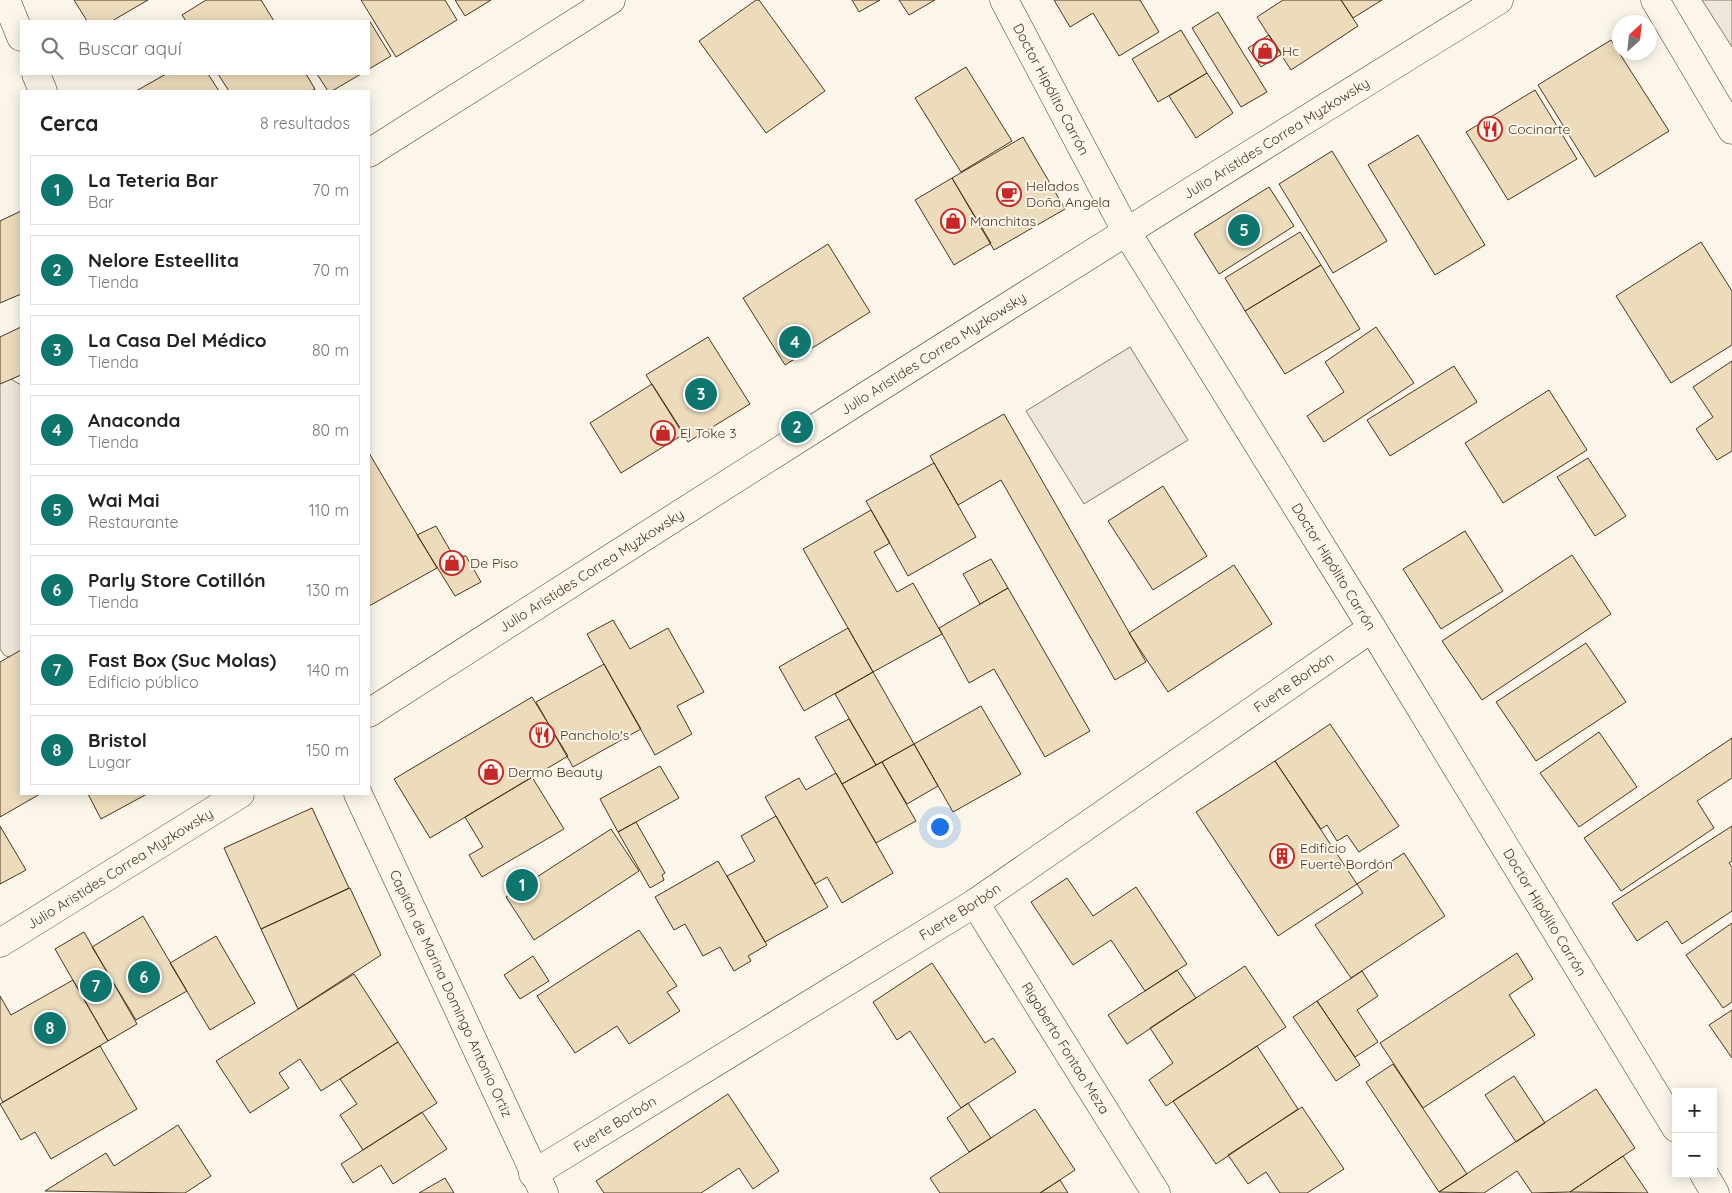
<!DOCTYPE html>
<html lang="es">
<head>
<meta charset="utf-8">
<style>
	:root { --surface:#fff; --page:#f6f6f6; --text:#222; --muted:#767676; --line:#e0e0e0; --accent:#0f766e }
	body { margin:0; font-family:Quicksand,sans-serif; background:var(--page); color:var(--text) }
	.controls { position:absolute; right:15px; bottom:15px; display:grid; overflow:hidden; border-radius:0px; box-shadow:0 2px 12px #0003 }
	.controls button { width:45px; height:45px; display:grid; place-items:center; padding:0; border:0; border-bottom:1px solid var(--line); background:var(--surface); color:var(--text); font:25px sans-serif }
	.compass { position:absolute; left:1612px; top:15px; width:45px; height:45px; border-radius:50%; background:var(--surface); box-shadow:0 2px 12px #0003; rotate:27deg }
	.you { position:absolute; left:939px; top:826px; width:18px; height:18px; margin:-12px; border:4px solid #fff; border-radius:50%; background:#1a73e8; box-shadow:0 0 0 8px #1a73e833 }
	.badge { display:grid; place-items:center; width:32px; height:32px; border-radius:50%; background:var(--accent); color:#fff; font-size:16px; font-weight:700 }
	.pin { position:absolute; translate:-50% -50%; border:2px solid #fff; box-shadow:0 1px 5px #0006 }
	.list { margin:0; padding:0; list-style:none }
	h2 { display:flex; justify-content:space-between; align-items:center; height:65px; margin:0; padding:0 20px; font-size:21px }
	h2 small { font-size:16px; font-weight:400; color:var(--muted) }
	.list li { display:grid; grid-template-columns:32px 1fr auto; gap:15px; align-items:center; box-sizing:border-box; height:70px; margin:0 10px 10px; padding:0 10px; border:1px solid var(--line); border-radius:0px }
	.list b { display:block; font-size:19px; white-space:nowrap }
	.list p { margin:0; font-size:16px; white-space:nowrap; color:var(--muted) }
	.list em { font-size:16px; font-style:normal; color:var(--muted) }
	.icon { flex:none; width:28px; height:28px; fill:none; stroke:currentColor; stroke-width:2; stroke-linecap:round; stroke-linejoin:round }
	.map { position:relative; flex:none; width:1732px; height:1193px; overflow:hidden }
	.search { position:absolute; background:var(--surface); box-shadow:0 2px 12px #0003; left:20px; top:20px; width:350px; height:55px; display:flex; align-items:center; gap:12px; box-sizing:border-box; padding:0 18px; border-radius:0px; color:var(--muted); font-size:19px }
	.panel { position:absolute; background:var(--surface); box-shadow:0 2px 12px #0003; left:20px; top:90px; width:350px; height:705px; border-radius:0px }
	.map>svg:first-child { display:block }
</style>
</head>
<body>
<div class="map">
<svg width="1732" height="1193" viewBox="0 0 1732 1193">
	<rect width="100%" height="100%" fill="#fbf6e9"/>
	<!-- green -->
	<path fill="#ede6d9" stroke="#887966" d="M1130,347L1188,440L1084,504L1026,411Z
		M0,373L21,385V663L4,655L0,649Z"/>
	<!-- parking -->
	<path fill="#ede7d9" stroke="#887966" d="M1702,0H1732V47Z"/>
	<!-- building -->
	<path fill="#ecdcbc" stroke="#4a3520" d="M74,0H148L112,21H87Z
		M206,0H261L274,21H186L182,15Z
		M361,0H445L457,20L396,57Z
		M455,0H491L465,16Z
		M756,0H759L825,91L766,133L699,41Z
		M852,0H880L859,12Z
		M899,0H935L909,15Z
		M1054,0H1140L1159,32L1119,56L1093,13L1070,27Z
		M1283,0H1341L1358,26L1291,70L1257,17Z
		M1341,0H1382L1353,18Z
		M1218,12L1267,92L1241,107L1192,28Z
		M369,20L391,56L369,69L367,21Z
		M1181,30L1207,73L1158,102L1132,59Z
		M1269,35L1282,54L1261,67L1248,48Z
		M1611,40L1669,131L1595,177L1538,85Z
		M966,67L1012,141L961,172L915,98Z
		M1207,73L1233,113L1196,138L1169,96Z
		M166,74H208L219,91H136Z
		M218,74H306L315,89L311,91H229Z
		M317,74H361L332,91H328Z
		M1535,90L1577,159L1508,200L1466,132Z
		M1418,135L1485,245L1435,275L1368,165Z
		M1023,137L1065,209L994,250L952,178Z
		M1332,151L1387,241L1333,273L1279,184Z
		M952,178L991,243L954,265L915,200Z
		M1269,187L1294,226L1219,274L1194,234Z
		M21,211V294L0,303V221Z
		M1300,232L1321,265L1245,311L1225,278Z
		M1701,242L1732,291V345L1671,383L1616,296Z
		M828,244L870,312L785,365L743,298Z
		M1321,265L1360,329L1285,374L1245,311Z
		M21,327V375L0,384V337Z
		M1376,327L1414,383L1324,442L1307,416L1344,392L1325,362Z
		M708,337L750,404L688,442L646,375Z
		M1732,361V451L1717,460L1696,429L1713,417L1693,387Z
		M1454,366L1477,402L1390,456L1367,420Z
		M652,384L684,434L621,473L590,423Z
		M1549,390L1587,450L1503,503L1465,443Z
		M1004,414L1146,662L1115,680L1001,480L958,505L930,456Z
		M369,453L437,568L369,606Z
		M1588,458L1626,516L1595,536L1557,477Z
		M934,463L976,537L908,576L866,501Z
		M1163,486L1207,556L1153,590L1108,521Z
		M871,510L890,543L874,552L897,592L913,583L942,634L873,672L803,549Z
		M436,526L454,557L466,556L481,582L455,596L417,535Z
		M1465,531L1503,591L1441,629L1403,569Z
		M1572,555L1611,614L1482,700L1442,641Z
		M991,559L1008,588L980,604L963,574Z
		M1234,565L1272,624L1168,692L1129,633Z
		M1008,588L1090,731L1045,757L994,669L969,683L939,628Z
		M613,620L630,649L668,628L704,692L677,706L692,734L655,755L587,634Z
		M848,628L873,672L804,711L779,667Z
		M1586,643L1626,702L1536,761L1496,702Z
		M21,650V794H40L0,817V662Z
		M604,664L641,729L573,767L536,702Z
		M873,672L914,744L876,765L835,694Z
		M532,697L568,756L430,838L394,779Z
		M981,706L1021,774L953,812L914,744Z
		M849,719L876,765L842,784L815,737Z
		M1330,724L1399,826L1359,852L1347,835L1337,841L1327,825L1321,829L1275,761Z
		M1599,732L1637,787L1579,827L1540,773Z
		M1732,738V778L1697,801L1714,828L1621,891L1584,838Z
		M914,744L938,786L907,804L882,762Z
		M1275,761L1357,884L1278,936L1196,812Z
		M882,762L916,821L876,843L842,784Z
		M660,766L679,798L618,832L600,799Z
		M836,773L893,873L842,903L827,877L815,884L765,797L799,778L806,790Z
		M532,777L564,829L482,877L469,855L483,847L465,817Z
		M88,794H147L101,819Z
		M312,808L349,888L261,929L224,848Z
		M776,816L828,907L765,942L727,876L755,861L741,836Z
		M636,822L665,873L662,875L664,880L650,888L618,832Z
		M0,826L26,870L0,884Z
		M1732,826V861L1729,863L1732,867V911L1682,944L1667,921L1637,941L1612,903Z
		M611,829L639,871L534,940L506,897Z
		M1404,853L1445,916L1351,978L1315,925L1363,893L1357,884Z
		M718,861L767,945L748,956L751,961L734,971L720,947L703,956L685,924L674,930L655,897Z
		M1067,878L1093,916L1136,887L1187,964L1145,991L1111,940L1073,965L1031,902Z
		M350,888L381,955L298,1009L261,929Z
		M143,916L187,991L136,1020L92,947Z
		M1732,923V1002L1723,1008L1686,955Z
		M639,930L677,986L667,992L680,1011L629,1044L617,1026L575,1053L537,996Z
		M84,932L137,1024L108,1041L55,949Z
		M216,936L255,1003L210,1030L170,963Z
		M1517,953L1533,979L1509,995L1535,1035L1423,1108L1380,1043Z
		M533,956L549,981L520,999L504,975Z
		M932,963L985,1043L993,1038L1016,1072L961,1108L910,1031L897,1040L873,1002Z
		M1245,966L1286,1027L1166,1106L1149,1080L1173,1063L1150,1028Z
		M1177,970L1196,998L1127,1044L1108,1015Z
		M1362,971L1378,996L1357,1010L1378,1042L1355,1057L1317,1001Z
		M354,974L398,1042L321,1091L300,1059L279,1073L289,1088L250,1113L216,1061Z
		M73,980L108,1041L3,1102L0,1097V996L11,1015Z
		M1317,1001L1360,1065L1336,1081L1293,1017Z
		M1732,1010V1058L1709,1025Z
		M398,1042L437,1103L363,1150L340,1115L357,1104L340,1079Z
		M100,1046L137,1109L51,1159L35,1132L21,1140L0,1104Z
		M1257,1046L1298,1109L1216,1164L1173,1101Z
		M1393,1064L1467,1174L1439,1192L1366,1082Z
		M1514,1076L1545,1123L1516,1142L1485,1095Z
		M1596,1089L1635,1148L1570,1192L1532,1193L1517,1171L1484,1193L1439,1192Z
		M728,1094L779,1171L753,1189L739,1168L701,1193H604L596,1181Z
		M968,1103L991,1138L969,1152L947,1118Z
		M1302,1107L1344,1169L1307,1193H1280L1266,1172L1248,1184L1228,1155Z
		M1035,1109L1075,1170L1040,1193H940L930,1178Z
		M422,1112L447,1149L393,1184L381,1165L353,1183L341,1164Z
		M178,1125L211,1176L185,1193L45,1191L106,1153L114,1166Z
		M1623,1156L1648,1193L1570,1192Z
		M445,1178L454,1193H419Z
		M1060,1180L1068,1193H1040Z"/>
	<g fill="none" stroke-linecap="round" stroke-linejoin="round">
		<defs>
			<g id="street">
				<path d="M6,0L21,37"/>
				<path id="s1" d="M1004,0L1126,231L1372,628L1676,1128"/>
				<path d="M1655,0L1732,130"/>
				<path d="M36,74L43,91"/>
				<path d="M369,153L611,0"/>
				<path id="s2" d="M358,794L544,1193"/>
				<path id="s3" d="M975,903L1156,1193"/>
				<path id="s4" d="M533,1174L975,903L1372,628"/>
				<path d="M1704,1174L1715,1193"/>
			</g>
			<g id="secondary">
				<path id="s5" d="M369,713C744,472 1120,234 1499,0"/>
				<path id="s6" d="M0,943L240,794"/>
			</g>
		</defs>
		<!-- street casing -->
		<use href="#street" stroke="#4a3520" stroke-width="29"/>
		<!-- secondary casing -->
		<use href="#secondary" stroke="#4a3520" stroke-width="29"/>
		<!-- street -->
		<use href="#street" stroke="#fbf6e9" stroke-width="28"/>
		<!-- secondary -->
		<use href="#secondary" stroke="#fbf6e9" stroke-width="28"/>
	</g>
	<!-- icons -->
	<defs>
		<symbol id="shop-ring" viewBox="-11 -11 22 22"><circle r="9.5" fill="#fbf6e9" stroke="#c62828" stroke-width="1.5"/><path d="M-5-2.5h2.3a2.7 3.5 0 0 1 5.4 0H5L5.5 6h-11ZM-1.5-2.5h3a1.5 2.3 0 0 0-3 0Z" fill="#c62828"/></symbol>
		<symbol id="restaurant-ring" viewBox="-11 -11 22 22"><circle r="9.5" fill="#fbf6e9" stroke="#c62828" stroke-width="1.5"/><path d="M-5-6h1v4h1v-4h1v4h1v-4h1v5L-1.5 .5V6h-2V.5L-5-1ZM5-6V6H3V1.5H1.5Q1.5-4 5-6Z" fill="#c62828"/></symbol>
		<symbol id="cafe-ring" viewBox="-11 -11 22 22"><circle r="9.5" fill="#fbf6e9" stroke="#c62828" stroke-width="1.5"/><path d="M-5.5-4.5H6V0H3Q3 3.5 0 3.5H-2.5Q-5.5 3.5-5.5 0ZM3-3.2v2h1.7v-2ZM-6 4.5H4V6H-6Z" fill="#c62828"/></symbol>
		<symbol id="building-ring" viewBox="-11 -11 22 22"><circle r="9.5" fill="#fbf6e9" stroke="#c62828" stroke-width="1.5"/><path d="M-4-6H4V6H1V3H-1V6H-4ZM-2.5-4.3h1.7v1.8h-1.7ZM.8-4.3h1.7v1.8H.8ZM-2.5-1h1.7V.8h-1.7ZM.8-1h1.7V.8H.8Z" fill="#c62828"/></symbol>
	</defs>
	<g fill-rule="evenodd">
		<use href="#shop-ring" x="1251" y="37" width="28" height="28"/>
		<use href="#restaurant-ring" x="1476" y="115" width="28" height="28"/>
		<use href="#cafe-ring" x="995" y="180" width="28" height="28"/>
		<use href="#shop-ring" x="939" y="207" width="28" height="28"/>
		<use href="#shop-ring" x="649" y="419" width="28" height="28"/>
		<use href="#shop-ring" x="438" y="549" width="28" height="28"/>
		<use href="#restaurant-ring" x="528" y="721" width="28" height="28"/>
		<use href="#shop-ring" x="477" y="758" width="28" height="28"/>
		<use href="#building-ring" x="1268" y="842" width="28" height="28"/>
	</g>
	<g text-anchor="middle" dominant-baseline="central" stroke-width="4" stroke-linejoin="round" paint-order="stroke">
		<!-- poi labels -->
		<g font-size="14" fill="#4a3520" stroke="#fbf6e9" text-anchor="start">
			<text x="1282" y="51">Hc</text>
			<text x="1508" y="129">Cocinarte</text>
			<text x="1026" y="186">Helados<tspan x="1026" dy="16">Doña Angela</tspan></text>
			<text x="970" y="221">Manchitas</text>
			<text x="680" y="433">El Toke 3</text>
			<text x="470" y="563">De Piso</text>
			<text x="560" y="735">Pancholo's</text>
			<text x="508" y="772">Dermo Beauty</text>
			<text x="1300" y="848">Edificio<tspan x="1300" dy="16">Fuerte Bordón</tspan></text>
		</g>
		<!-- street labels -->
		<g font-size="14" fill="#4a3520" stroke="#fbf6e9">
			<text stroke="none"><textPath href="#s1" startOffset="101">Doctor Hipólito Carrón</textPath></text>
			<text stroke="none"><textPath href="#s5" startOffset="1074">Julio Aristides Correa Myzkowsky</textPath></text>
			<text stroke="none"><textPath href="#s5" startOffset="669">Julio Aristides Correa Myzkowsky</textPath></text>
			<text stroke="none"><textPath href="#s1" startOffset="656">Doctor Hipólito Carrón</textPath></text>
			<text stroke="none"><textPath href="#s5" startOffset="264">Julio Aristides Correa Myzkowsky</textPath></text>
			<text stroke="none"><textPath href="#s4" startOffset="906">Fuerte Borbón</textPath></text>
			<text stroke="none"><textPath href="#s6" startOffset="141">Julio Aristides Correa Myzkowsky</textPath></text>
			<text stroke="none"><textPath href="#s4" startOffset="501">Fuerte Borbón</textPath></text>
			<text stroke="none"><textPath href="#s1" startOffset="1061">Doctor Hipólito Carrón</textPath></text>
			<text stroke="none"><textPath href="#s2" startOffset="220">Capitán de Marina Domingo Antonio Ortiz</textPath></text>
			<text stroke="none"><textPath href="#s3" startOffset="171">Rigoberto Fontao Meza</textPath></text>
			<text stroke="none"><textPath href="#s4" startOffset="96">Fuerte Borbón</textPath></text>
		</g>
	</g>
</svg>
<div class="controls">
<button>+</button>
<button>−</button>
</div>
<svg class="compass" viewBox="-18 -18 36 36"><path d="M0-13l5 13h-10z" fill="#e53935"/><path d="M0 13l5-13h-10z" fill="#767676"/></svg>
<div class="you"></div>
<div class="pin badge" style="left:522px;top:885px">1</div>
<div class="pin badge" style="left:797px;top:427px">2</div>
<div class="pin badge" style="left:701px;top:394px">3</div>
<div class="pin badge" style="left:795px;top:342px">4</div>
<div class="pin badge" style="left:1244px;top:230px">5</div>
<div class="pin badge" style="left:144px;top:977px">6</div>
<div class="pin badge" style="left:96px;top:986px">7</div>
<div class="pin badge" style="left:50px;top:1028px">8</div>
<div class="search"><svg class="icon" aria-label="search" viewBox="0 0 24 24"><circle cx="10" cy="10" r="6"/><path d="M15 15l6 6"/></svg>Buscar aquí</div>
<section class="panel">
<h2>Cerca<small>8 resultados</small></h2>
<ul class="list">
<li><span class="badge">1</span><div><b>La Teteria Bar</b><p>Bar</p></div><em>70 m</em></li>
<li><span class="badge">2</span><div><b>Nelore Esteellita</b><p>Tienda</p></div><em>70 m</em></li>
<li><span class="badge">3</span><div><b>La Casa Del Médico</b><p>Tienda</p></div><em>80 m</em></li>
<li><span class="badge">4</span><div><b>Anaconda</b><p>Tienda</p></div><em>80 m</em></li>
<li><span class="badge">5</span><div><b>Wai Mai</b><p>Restaurante</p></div><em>110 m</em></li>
<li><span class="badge">6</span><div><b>Parly Store Cotillón</b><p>Tienda</p></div><em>130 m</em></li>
<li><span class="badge">7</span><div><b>Fast Box (Suc Molas)</b><p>Edificio público</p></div><em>140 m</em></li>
<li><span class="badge">8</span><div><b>Bristol</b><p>Lugar</p></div><em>150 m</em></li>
</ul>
</section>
</div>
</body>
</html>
